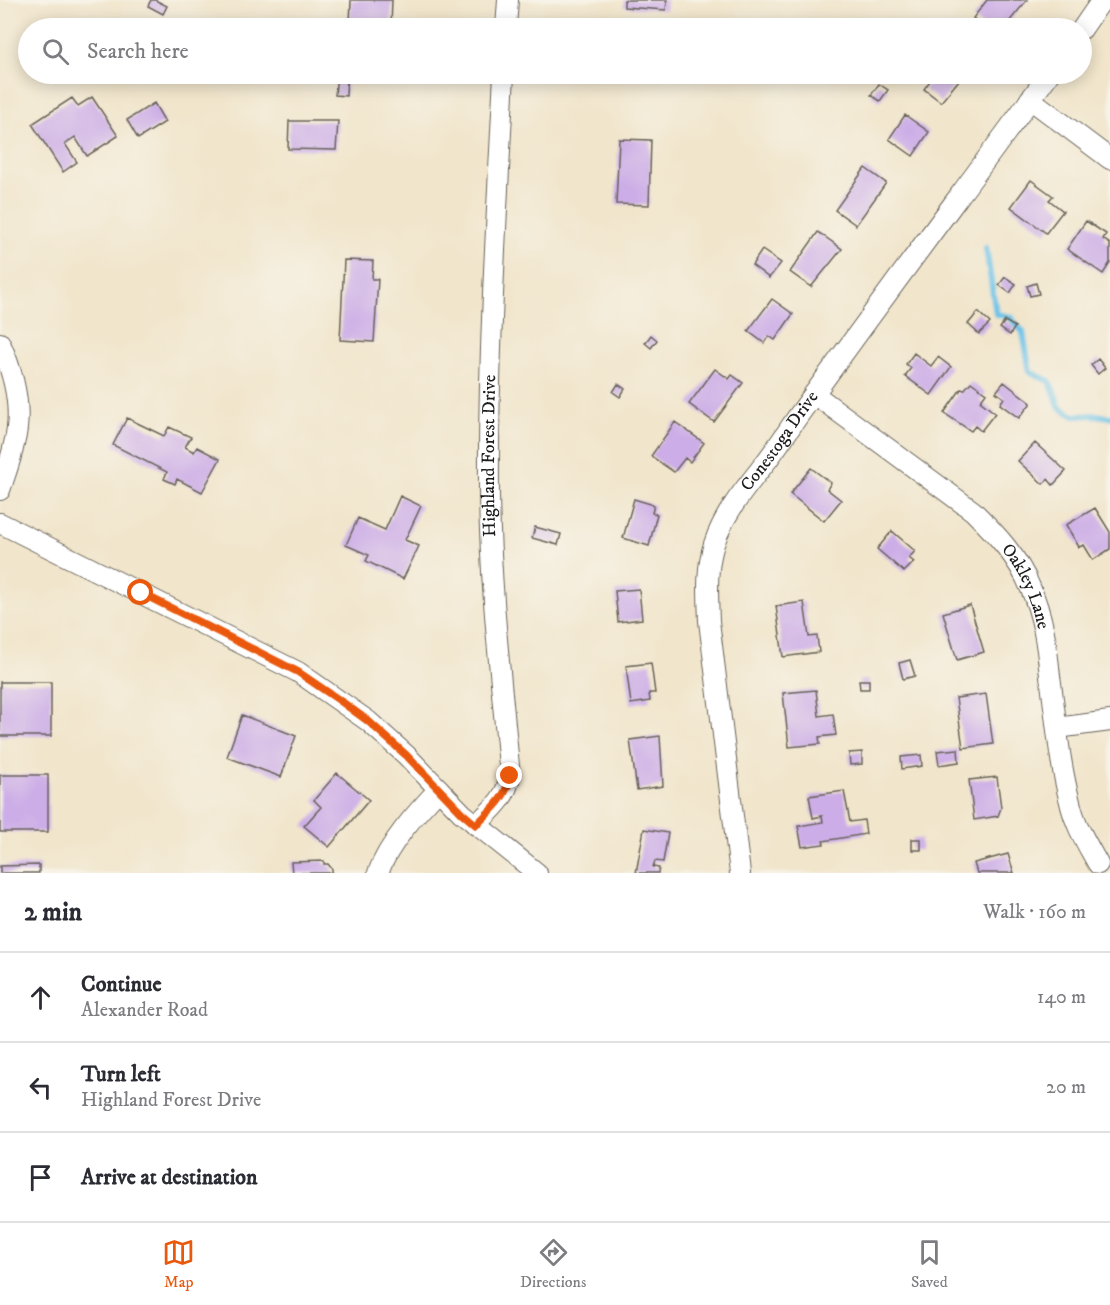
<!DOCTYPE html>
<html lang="en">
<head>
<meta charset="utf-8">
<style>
	:root { --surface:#fff; --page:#f7f7f7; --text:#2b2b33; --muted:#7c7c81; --line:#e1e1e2; --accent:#ea580c }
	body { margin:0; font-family:"IM FELL DW Pica",serif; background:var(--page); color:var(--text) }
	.stop { position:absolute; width:18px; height:18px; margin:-14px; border:4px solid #ea580c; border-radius:50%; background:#fff }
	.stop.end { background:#ea580c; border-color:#fff; box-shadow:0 2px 6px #0008 }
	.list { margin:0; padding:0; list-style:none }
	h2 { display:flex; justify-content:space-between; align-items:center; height:78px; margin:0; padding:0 24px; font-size:26px }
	h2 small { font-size:20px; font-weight:400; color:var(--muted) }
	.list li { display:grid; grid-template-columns:39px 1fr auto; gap:18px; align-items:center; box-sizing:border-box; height:90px; padding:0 24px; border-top:2px solid var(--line) }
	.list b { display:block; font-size:22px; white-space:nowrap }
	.list p { margin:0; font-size:20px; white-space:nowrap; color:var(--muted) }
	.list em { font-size:20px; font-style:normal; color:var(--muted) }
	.icon { flex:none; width:33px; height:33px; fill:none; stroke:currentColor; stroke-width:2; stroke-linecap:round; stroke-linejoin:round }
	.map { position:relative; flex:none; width:1110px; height:873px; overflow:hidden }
	.search { position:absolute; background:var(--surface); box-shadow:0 3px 15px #0003; left:18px; right:18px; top:18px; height:66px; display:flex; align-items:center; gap:15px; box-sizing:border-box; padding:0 21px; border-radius:33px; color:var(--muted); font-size:22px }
	.sheet { height:348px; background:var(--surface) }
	nav { display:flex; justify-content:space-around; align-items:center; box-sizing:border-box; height:84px; border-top:2px solid var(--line); background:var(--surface); font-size:16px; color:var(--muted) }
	nav a { display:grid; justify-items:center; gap:3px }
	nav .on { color:var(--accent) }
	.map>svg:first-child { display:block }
</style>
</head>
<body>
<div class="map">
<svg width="1110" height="873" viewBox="0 0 1110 873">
	<rect width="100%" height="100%" fill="#f7f3e8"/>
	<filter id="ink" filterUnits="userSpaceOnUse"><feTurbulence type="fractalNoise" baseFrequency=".0167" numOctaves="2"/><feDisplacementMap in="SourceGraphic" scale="12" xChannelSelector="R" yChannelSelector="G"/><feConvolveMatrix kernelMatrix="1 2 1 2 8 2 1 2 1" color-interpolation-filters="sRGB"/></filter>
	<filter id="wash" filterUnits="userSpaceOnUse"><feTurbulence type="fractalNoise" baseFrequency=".008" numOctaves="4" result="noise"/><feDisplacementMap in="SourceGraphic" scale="24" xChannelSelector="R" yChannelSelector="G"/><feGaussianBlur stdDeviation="1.35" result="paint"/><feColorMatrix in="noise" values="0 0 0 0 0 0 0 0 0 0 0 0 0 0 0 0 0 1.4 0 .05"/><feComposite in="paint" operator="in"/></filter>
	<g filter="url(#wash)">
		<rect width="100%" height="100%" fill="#f1e5cb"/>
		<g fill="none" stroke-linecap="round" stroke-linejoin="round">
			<!-- stream -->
			<path stroke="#6bc3e8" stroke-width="6" d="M986,248L996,314L1010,317L1023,332L1030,372L1049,381L1055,394L1059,407L1074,416L1096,415L1110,417"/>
		</g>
		<g id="blocks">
			<!-- building -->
			<path fill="#ccade7" d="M151,0H155L167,6L163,14L148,6Z
				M351,0H392L391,28H356V23H350Z
				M624,0H667L666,10L624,7Z
				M987,0H1027L1004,28H986L973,18Z
				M337,74H347L346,96L335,95Z
				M935,74H964L941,102L924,89Z
				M879,84L888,90L880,101L871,95Z
				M92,97L118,136L87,156L75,137L65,144L77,162L63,172L32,124L72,98L78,106Z
				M154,103L165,122L138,139L127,120Z
				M905,115L929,132L913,156L889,139Z
				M289,121H338L336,150L288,149Z
				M619,139L651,140L649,205L616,204Z
				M865,168L886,183L856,225L835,210Z
				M1031,180L1053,196L1049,200L1063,211L1046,233L1011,207Z
				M1086,221L1106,234L1103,239L1110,244V263L1103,274L1067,249Z
				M818,232L842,249L811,287L790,272Z
				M762,250L781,263L769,278L752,265Z
				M344,260L373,261L372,279H378L374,342L340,340Z
				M1005,277L1016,284L1010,293L999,285Z
				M1036,283L1039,294L1030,296L1027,286Z
				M772,299L793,314L775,340L769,336L764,343L748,331Z
				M978,312L990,323L979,334L968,324Z
				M1005,321L1015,327L1010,335L1000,328Z
				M651,335L657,340L651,348L645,343Z
				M914,353L931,366L938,357L951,367L931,395L905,376L911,368L906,364Z
				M1098,359L1105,368L1098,374L1091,365Z
				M715,369L729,379L732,375L743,383L714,422L689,404Z
				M971,382L986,393L980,401L995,413L981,431L975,426L971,431L944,413L961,389L964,390Z
				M1004,382L1031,403L1019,418L1000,404L1004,398L996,392Z
				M618,384L625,389L620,397L613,392Z
				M127,418L164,436L169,427L191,437L185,447L194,452L197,447L220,459L202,492L177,479L175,484L164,479L167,472L113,445Z
				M675,422L704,443L690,462L685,458L674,472L651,456Z
				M1035,443L1066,471L1053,485L1048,479L1043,484L1018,461Z
				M811,468L831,483L827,489L841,500L824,521L790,494Z
				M400,496L421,506L405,540L419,546L403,579L366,561L369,555L346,545L358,518L385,530Z
				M634,499L654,505L652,513L657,514L649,546L623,538Z
				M1095,508L1110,532V549L1093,560L1084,545L1079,547L1066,525Z
				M535,527L561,534L558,545L532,538Z
				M892,531L915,551L909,558L914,562L904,572L877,549Z
				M639,589L642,619L618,622L615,591Z
				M804,602L809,637L817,636L819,652L783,657L776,606Z
				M970,605L984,652L957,660L943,613Z
				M910,660L915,676L903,679L899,663Z
				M651,663L655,693H649L650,701L631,704L626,666Z
				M859,680H869V689H860Z
				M0,682H51V736H0Z
				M816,690L819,716L833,714L836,735L819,737L820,744L789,747L783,693Z
				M986,694L993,744L963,748L956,698Z
				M242,715L296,736L281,777L227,757Z
				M660,736L663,786L637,790L630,740Z
				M958,749L959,762L939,765L937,751Z
				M862,752V764L850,765L849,753Z
				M921,755L922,766L902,769L901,757Z
				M337,773L369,800L329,847L304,826L321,807L314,800Z
				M0,775H48V832H0Z
				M997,777L1001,808L998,816L974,820L969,780Z
				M844,791L850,822L864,820L866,834L823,841L824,844L802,847L798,826L823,822L822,816L813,818L809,796Z
				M644,829L668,833L663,862L655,861L653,867L659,868L658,873H636Z
				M912,839H921V850H912Z
				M1008,854L1014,873H977L974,863Z
				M324,861V864H328L332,869V873H292L291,862Z
				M39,865V873H0V866Z"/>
		</g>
	</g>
	<g filter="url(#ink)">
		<use href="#blocks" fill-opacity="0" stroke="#676259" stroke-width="1.5"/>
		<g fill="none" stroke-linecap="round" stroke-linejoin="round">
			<defs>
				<g id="minor">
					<path d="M506,28L508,0"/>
					<path d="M1082,29L1102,0"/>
					<path d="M1030,99L1110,159"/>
					<path d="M0,343C14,374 23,411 14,444C11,460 5,475 0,490"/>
					<path id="s1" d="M814,394L973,511C996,534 1018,557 1030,587C1043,616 1047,646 1050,676C1056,718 1059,761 1070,802C1075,825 1087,844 1098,864"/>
					<path d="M0,523L298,672L368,721L406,755L462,813L537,873"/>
					<path d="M1057,728L1110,721"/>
					<path id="s2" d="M476,825C492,809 506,799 510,776C501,681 490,586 489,491C488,352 497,212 504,74"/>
					<path d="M378,873C389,843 417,812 439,789"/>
					<path id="s3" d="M740,873L709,621C708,595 706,569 714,544C724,514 743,491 762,467C774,452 785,435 796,419C879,303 965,189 1049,74"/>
				</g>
			</defs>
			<!-- minor casing -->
			<use href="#minor" stroke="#676259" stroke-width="22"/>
			<!-- minor -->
			<use href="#minor" stroke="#fff" stroke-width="20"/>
		</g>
	</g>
	<g fill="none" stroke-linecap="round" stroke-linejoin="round" filter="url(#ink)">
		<!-- route -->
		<path stroke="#ea580c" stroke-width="8" d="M141,593L298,672L342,702L368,721L406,755L462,813L476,825C492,809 506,799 510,776"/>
	</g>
	<g text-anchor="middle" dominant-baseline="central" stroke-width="6" stroke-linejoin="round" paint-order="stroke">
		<!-- street labels -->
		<g font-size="18" fill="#1c1c1c" stroke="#f7f3e8">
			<text stroke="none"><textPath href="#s3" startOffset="454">Conestoga Drive</textPath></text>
			<text stroke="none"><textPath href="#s2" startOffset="382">Highland Forest Drive</textPath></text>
			<text stroke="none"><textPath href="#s1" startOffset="291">Oakley Lane</textPath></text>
		</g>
	</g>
</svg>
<div class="stop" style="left:141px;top:593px"></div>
<div class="stop end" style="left:510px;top:776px"></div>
<div class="search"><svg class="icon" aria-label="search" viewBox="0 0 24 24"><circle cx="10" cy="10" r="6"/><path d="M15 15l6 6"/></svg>Search here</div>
</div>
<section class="sheet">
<h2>2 min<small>Walk · 160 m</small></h2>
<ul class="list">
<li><svg class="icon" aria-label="ahead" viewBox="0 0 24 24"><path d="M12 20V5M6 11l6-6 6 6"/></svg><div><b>Continue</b><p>Alexander Road</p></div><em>140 m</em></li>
<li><svg class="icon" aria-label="left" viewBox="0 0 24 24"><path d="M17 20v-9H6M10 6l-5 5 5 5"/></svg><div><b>Turn left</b><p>Highland Forest Drive</p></div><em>20 m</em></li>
<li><svg class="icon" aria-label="arrive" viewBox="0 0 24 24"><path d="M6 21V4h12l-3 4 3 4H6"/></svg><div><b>Arrive at destination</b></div></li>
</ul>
</section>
<nav>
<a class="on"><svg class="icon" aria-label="map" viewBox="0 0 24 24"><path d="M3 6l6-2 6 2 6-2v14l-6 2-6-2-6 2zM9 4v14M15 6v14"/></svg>Map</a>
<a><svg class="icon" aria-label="directions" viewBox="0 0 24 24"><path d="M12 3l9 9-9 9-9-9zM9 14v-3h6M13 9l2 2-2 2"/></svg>Directions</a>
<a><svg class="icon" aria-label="saved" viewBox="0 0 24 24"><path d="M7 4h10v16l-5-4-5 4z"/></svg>Saved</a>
</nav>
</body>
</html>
